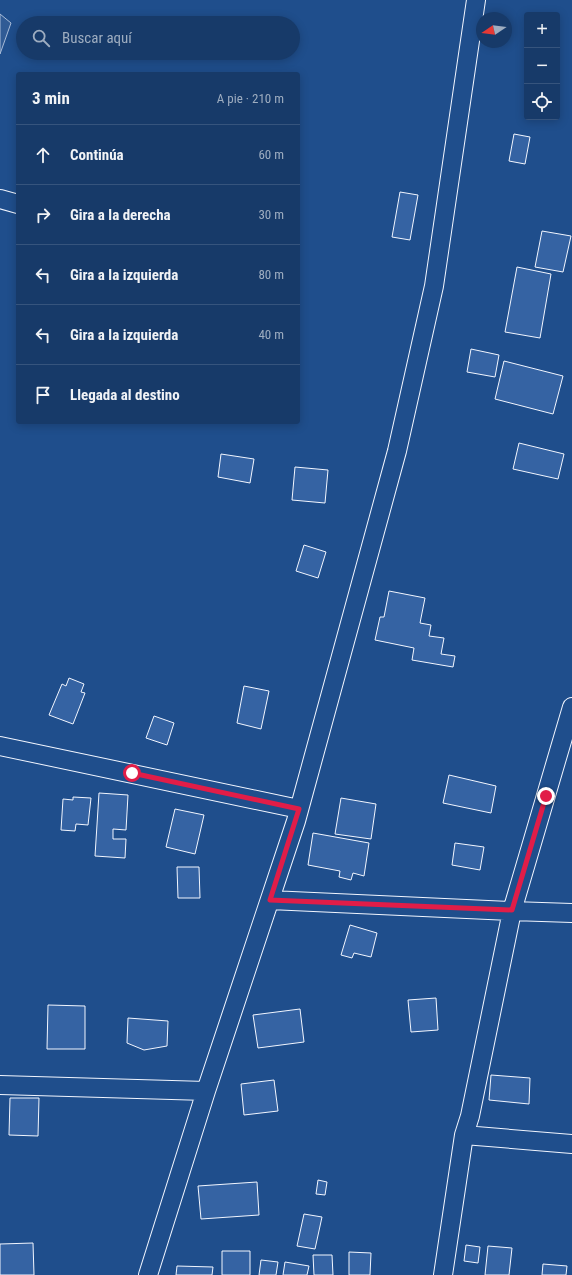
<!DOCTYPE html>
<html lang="es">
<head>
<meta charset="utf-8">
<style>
	:root { --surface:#173a69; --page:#20416f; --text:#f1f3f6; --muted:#9eadc0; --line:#36547d }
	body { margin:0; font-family:"Roboto Condensed",sans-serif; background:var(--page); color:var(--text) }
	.controls { position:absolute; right:12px; top:12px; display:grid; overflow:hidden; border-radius:4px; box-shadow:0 2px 10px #0003 }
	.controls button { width:36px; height:36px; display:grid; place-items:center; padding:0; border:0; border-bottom:1px solid var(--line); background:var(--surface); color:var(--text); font:20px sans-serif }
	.compass { position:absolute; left:476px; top:12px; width:36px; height:36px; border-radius:50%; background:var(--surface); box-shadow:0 2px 10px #0003; rotate:257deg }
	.stop { position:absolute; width:12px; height:12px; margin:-9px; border:3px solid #e11d48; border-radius:50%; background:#fff }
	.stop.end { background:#e11d48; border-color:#fff; box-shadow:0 1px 4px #0008 }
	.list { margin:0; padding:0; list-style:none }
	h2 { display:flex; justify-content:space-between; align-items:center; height:52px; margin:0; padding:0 16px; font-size:17px }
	h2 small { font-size:13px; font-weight:400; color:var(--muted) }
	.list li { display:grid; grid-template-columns:26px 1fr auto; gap:12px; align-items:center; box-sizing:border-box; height:60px; padding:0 16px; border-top:1px solid var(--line) }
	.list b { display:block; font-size:15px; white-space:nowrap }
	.list em { font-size:13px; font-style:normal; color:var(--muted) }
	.icon { flex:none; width:22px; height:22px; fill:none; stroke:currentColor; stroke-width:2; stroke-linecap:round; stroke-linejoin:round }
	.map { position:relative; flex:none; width:572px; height:1275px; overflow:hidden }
	.search { position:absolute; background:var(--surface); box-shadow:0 2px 10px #0003; left:16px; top:16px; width:284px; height:44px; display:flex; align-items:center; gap:10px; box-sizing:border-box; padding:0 14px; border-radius:22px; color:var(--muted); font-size:15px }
	.panel { position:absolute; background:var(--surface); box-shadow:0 2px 10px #0003; left:16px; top:72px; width:284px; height:352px; border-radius:4px }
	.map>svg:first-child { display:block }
</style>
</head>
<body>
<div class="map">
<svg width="572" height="1275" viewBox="0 0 572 1275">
	<rect width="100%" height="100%" fill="#1f4e8c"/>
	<!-- built -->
	<path fill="#305b95" stroke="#a8bbd7" d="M0,14L11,23L0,54Z"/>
	<!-- building -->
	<path fill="#3563a3" stroke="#f2f6ff" d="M514,134L530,137L525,164L509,161Z
		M400,192L418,195L410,240L392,237Z
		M542,231L571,236L563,272L535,267Z
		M517,267L551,274L540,338L505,332Z
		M471,349L499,355L495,377L467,372Z
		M504,361L563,376L553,414L495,399Z
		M519,443L564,454L558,479L513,469Z
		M221,454L254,459L250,483L218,477Z
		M295,467L328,470L325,503L292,500Z
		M304,545L326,552L318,578L296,571Z
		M389,591L425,598L420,623L431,625L429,636L444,638L441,654L455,656L453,667L412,660L414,648L375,640L380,617H384Z
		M69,678L84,684L81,692L85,693L73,724L49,715L62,684L66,686Z
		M244,686L269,691L261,729L237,723Z
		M154,716L174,723L167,745L146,738Z
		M449,775L496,786L491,813L443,803Z
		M99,793L128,795L126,830L113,829V839H126L125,858L95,856Z
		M73,797L91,798L88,825L76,824L75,831L61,830L63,799L73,800Z
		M341,798L376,804L371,839L335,834Z
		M175,809L204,815L195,854L166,847Z
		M313,833L369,843L364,876L353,873L351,880L339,877L340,871L308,865Z
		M455,843L484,847L480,870L452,865Z
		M177,867H199L200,898H178Z
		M350,925L377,933L371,957L354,953L352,958L341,955Z
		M436,998L438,1030L411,1032L408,1000Z
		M48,1005L85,1006V1049H47Z
		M300,1009L304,1042L258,1048L253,1015Z
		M128,1018L168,1021L167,1046L144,1050L127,1043Z
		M491,1075L530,1078L529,1104L489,1100Z
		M274,1080L278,1111L244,1115L241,1084Z
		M10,1098H39L38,1136L9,1135Z
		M318,1180L327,1182L325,1195L316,1194Z
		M257,1182L259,1215L201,1219L198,1186Z
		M304,1214L322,1217L315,1249L297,1246Z
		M33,1243L34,1275H0V1244Z
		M466,1245L480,1247L478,1263L464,1261Z
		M488,1246L512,1248L509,1275H485Z
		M222,1251H250V1275H222Z
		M349,1252L371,1253L370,1275H349Z
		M313,1255H332L333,1275H314Z
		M261,1260L278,1262L276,1275H259Z
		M285,1262L309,1266L307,1275H283Z
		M543,1264L567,1266L566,1275H542Z
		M177,1266L213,1267L212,1275H176Z"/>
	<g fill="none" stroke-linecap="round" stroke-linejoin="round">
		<defs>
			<path id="street" d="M0,199L18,204
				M572,707L512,911L572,913
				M0,746L299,809
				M270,900L512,911L470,1116L464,1135L443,1275
				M0,1085L206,1091
				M464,1135L572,1144
				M148,1275L206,1091L296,821L397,451L434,286L476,0"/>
		</defs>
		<!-- street casing -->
		<use href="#street" stroke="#f2f6ff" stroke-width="20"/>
		<!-- street -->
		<use href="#street" stroke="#1f4e8c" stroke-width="18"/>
	</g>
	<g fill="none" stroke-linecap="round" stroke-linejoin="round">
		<!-- route -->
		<path stroke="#e11d48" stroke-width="5" d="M132,773L299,809L270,900L512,910L546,796"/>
	</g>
</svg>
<div class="controls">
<button>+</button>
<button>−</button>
<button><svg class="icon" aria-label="locate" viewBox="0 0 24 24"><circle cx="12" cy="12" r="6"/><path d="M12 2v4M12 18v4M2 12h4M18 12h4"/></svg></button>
</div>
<svg class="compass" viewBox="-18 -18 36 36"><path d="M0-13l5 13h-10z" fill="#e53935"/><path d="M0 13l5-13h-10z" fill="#9eadc0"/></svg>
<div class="stop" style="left:132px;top:773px"></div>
<div class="stop end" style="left:546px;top:796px"></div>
<div class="search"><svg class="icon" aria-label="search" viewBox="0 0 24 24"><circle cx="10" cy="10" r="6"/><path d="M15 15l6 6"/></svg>Buscar aquí</div>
<section class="panel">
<h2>3 min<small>A pie · 210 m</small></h2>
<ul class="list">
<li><svg class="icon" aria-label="ahead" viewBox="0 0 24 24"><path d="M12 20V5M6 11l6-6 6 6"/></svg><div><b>Continúa</b></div><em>60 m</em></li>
<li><svg class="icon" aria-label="right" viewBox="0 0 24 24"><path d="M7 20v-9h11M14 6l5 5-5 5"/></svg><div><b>Gira a la derecha</b></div><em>30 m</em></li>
<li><svg class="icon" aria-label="left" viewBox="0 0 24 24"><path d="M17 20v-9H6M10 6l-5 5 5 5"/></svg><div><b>Gira a la izquierda</b></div><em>80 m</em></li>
<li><svg class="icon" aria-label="left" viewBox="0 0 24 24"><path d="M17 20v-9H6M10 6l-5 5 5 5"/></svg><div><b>Gira a la izquierda</b></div><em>40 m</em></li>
<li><svg class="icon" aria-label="arrive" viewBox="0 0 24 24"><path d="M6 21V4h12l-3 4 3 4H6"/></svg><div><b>Llegada al destino</b></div></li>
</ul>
</section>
</div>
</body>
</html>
